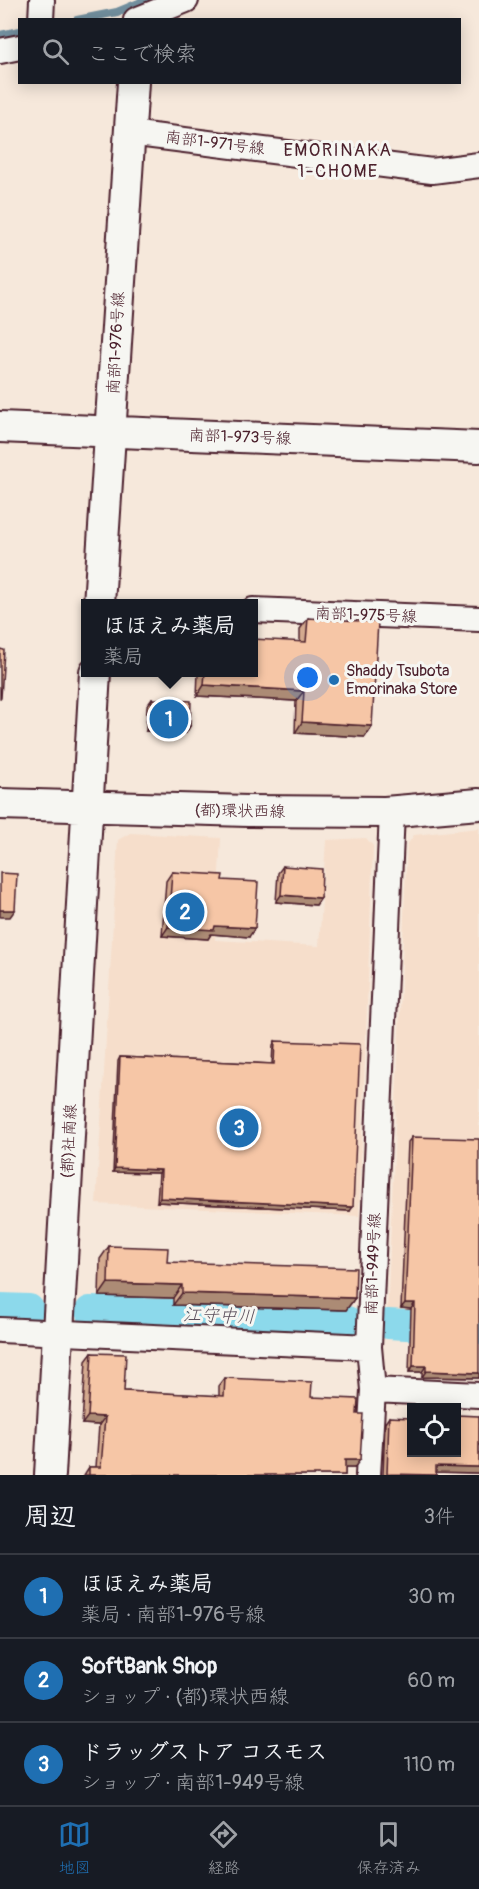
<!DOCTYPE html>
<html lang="ja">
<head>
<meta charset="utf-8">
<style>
	:root { --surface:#171b24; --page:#242831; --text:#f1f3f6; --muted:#9ea1a6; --line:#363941; --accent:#1f6fb2 }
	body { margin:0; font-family:Pangolin,"Klee One",sans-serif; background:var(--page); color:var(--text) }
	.controls { position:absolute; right:18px; bottom:18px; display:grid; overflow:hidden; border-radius:0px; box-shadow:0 3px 15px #0003 }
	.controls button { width:54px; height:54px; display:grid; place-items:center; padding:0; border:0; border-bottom:2px solid var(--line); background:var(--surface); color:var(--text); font:30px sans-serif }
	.you { position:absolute; left:308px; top:678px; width:21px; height:21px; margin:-15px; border:4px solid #fff; border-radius:50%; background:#1a73e8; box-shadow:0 0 0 9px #1a73e833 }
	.badge { display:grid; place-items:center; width:39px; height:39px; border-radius:50%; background:var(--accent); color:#fff; font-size:20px; font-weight:700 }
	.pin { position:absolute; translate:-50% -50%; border:3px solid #fff; box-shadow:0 2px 6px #0006 }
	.popup { position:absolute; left:81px; top:599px; width:177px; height:78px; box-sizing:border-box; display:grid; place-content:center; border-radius:0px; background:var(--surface); filter:drop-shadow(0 2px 4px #0005); font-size:20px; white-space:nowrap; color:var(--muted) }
	.popup b { font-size:22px; color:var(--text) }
	.popup::after { content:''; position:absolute; left:50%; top:100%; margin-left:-12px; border:12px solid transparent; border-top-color:var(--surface) }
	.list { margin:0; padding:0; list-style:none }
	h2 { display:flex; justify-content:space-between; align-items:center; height:78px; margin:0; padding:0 24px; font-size:26px }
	h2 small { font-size:20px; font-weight:400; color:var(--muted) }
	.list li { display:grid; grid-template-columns:39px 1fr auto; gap:18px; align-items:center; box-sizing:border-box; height:84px; padding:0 24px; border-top:2px solid var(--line) }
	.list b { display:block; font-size:22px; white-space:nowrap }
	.list p { margin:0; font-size:20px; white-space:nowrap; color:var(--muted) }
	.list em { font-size:20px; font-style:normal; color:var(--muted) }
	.icon { flex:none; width:33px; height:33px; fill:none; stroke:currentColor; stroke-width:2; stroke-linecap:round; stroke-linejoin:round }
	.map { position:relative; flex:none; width:479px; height:1475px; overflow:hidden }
	.search { position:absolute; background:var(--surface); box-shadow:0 3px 15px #0003; left:18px; right:18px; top:18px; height:66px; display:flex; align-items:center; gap:15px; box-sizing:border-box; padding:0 21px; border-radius:0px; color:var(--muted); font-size:22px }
	.sheet { height:330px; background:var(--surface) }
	nav { display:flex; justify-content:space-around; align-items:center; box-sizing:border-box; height:84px; border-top:2px solid var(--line); background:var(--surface); font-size:16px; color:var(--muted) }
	nav a { display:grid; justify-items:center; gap:3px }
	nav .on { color:var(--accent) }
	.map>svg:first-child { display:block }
</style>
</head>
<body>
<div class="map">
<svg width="479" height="1475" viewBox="0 0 479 1475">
	<rect width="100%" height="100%" fill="#f6e8db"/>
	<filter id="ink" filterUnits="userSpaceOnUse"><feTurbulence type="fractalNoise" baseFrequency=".0167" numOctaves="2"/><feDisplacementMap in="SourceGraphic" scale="12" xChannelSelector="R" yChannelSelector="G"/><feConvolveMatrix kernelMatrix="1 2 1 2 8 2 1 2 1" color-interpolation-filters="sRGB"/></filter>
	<g filter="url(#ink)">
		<!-- built -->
		<path fill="#f6decb" d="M479,828V1323L387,1319L407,845L414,835Z
			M130,833L221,838L215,940L319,946L326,840L366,838L373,846L359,1216L96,1204L118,840Z"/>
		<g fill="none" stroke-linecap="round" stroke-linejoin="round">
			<!-- stream -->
			<path stroke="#728f9e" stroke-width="8" d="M77,20L117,12L146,0
				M0,35L20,31"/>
			<!-- canal -->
			<path stroke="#8cd9eb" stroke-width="30" d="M0,1308L29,1309
				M90,1311L347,1321
				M388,1324L479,1329"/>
			<defs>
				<path id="minor" d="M41,20L42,0
					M136,20L186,0
					M0,51L20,47
					M129,133L432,171L479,165
					M253,610L479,619
					M0,1330L369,1347L392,812
					M373,1390L479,1395
					M368,1475L373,1390L369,1347"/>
				<path id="tertiary" d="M0,427L479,447
					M99,604L133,82
					M0,804L248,811L385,812L479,804
					M50,1475L95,672"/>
			</defs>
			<!-- minor casing -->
			<use href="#minor" stroke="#4a1f2b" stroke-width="28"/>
			<!-- tertiary casing -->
			<use href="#tertiary" stroke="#4a1f2b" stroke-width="34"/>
			<!-- minor -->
			<use href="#minor" stroke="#f6f6f2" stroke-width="24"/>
			<!-- tertiary -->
			<use href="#tertiary" stroke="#f6f6f2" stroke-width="30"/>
		</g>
		<!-- wall -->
		<path fill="#d4aa8f" stroke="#4a1f2b" stroke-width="1.5" d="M308,618L372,726L365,737L295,733L296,701L197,696L198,672H253L300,641V629Z
			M152,699L190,726L186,733L146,731L147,706Z
			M283,866L321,898L316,905L276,902L278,873Z
			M172,872L222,880L249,937L211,934L208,939L162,936L166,881Z
			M275,1041L350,1211L157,1202L159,1173L113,1172L118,1061L120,1057L272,1064L273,1045Z
			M412,1137L479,1378L422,1377V1372H409L411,1309L401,1308L408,1142Z
			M109,1246L167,1262L355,1298L346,1310L173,1305V1298L99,1296L100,1259Z
			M92,1353L124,1391L219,1396V1386L225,1378L311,1397L354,1468H345V1475H84L89,1467H96L99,1425L82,1424L86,1361Z
			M479,1416V1475L478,1473L436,1472V1475H383L385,1423L389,1417L411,1452Z"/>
		<!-- shaded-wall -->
		<path fill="#ac8b74" stroke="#4a1f2b" stroke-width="1.5" d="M204,685L304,691L296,701L197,696Z
			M302,722L372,726L365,737L295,733Z
			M151,725L190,726L186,733L146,731Z
			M281,895L321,898L316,905L276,902Z
			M0,910H15L10,917H0Z
			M215,926L255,928L249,937L211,934L208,939L162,936L168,927Z
			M115,1168L161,1170L159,1173L113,1172Z
			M160,1198L353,1207L350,1211L157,1202Z
			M108,1283L182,1285L173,1298L99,1296Z
			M182,1293L355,1298L346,1310L173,1305Z
			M405,1303H415L411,1309L401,1308Z
			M413,1366H426L422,1372H409Z
			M426,1371L479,1373V1378L422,1377Z
			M88,1416L105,1417L99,1425L82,1424Z
			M345,1460H360L354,1468H340Z
			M436,1466L479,1467V1472L478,1473L432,1472Z"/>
		<!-- building -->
		<path fill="#f6c6a6" stroke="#4a1f2b" stroke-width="1.5" d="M308,618L378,622L372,726L302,722L304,691L204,685L205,672H253V639L306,642Z
			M0,649L4,650L1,698H0Z
			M152,699L191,701L190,726L151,725Z
			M283,866L322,869L321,898L281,895Z
			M172,872L223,875L222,880L258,882L255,928L215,926L214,930L168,927Z
			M0,873L17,874L15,910H0Z
			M275,1041L360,1044L353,1207L160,1198L161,1170L115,1168L120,1057L274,1064Z
			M412,1137L479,1139V1373L426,1371V1366H413L415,1303H405Z
			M109,1246L168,1248L167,1262L356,1268L355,1298L182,1293V1285L108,1283Z
			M92,1353L126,1354L124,1391L224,1396L225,1378L312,1382L311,1397L358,1399L357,1414H363L360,1460H345V1475H89V1467H101L105,1417L88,1416Z
			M456,1415L479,1416V1467L436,1466V1475L387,1474L389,1417L411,1418V1452H456Z"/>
	</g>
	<!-- markers -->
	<circle fill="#1f6fb2" stroke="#f6f6f2" stroke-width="2" cx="334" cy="680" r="6"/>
	<g text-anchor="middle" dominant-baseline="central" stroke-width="6" stroke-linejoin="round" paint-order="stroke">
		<!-- street labels -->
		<g font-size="16" fill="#4a1f2b" stroke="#f6f6f2">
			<text transform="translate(215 143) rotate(7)">南部1-971号線</text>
			<text transform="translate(116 343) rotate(-87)">南部1-976号線</text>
			<text transform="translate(240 437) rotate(2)">南部1-973号線</text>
			<text transform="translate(366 615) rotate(2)">南部1-975号線</text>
			<text transform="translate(240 811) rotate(1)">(都)環状西線</text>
			<text transform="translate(69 1141) rotate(-87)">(都)社南線</text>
			<text transform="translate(373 1264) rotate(-88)">南部1-949号線</text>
		</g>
		<!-- poi labels -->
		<g font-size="16" fill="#4a1f2b" stroke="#f6f6f2" text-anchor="start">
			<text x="346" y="671">Shaddy Tsubota<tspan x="346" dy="18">Emorinaka Store</tspan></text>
		</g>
		<!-- neighbourhood labels -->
		<g font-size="18" letter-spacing="1.5" fill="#4a1f2b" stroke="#f6f6f2">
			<text x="338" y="150">EMORINAKA<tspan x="338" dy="21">1-CHOME</tspan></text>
		</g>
		<!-- water labels -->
		<g font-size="18" font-style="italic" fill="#5a4e5b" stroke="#f6f6f2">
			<text transform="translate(219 1316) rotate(2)">江守中川</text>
		</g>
	</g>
</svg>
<div class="controls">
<button><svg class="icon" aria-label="locate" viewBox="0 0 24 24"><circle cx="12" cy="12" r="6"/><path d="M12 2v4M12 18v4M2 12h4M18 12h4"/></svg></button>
</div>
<div class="you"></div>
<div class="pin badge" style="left:169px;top:719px">1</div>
<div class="popup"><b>ほほえみ薬局</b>薬局</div>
<div class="pin badge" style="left:185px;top:912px">2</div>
<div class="pin badge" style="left:239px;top:1128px">3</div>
<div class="search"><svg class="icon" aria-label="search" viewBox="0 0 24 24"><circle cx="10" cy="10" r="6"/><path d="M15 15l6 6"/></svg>ここで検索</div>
</div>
<section class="sheet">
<h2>周辺<small>3件</small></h2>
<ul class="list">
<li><span class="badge">1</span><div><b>ほほえみ薬局</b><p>薬局 · 南部1-976号線</p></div><em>30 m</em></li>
<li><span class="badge">2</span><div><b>SoftBank Shop</b><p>ショップ · (都)環状西線</p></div><em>60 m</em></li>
<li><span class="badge">3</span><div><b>ドラッグストア コスモス</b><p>ショップ · 南部1-949号線</p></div><em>110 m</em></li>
</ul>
</section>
<nav>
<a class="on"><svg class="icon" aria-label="map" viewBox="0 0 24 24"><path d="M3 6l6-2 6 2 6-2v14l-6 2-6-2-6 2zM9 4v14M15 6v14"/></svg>地図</a>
<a><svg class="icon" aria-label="directions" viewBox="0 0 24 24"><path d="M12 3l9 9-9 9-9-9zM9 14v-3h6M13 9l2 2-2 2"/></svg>経路</a>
<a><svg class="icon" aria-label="saved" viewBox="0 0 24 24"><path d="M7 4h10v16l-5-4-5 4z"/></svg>保存済み</a>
</nav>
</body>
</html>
